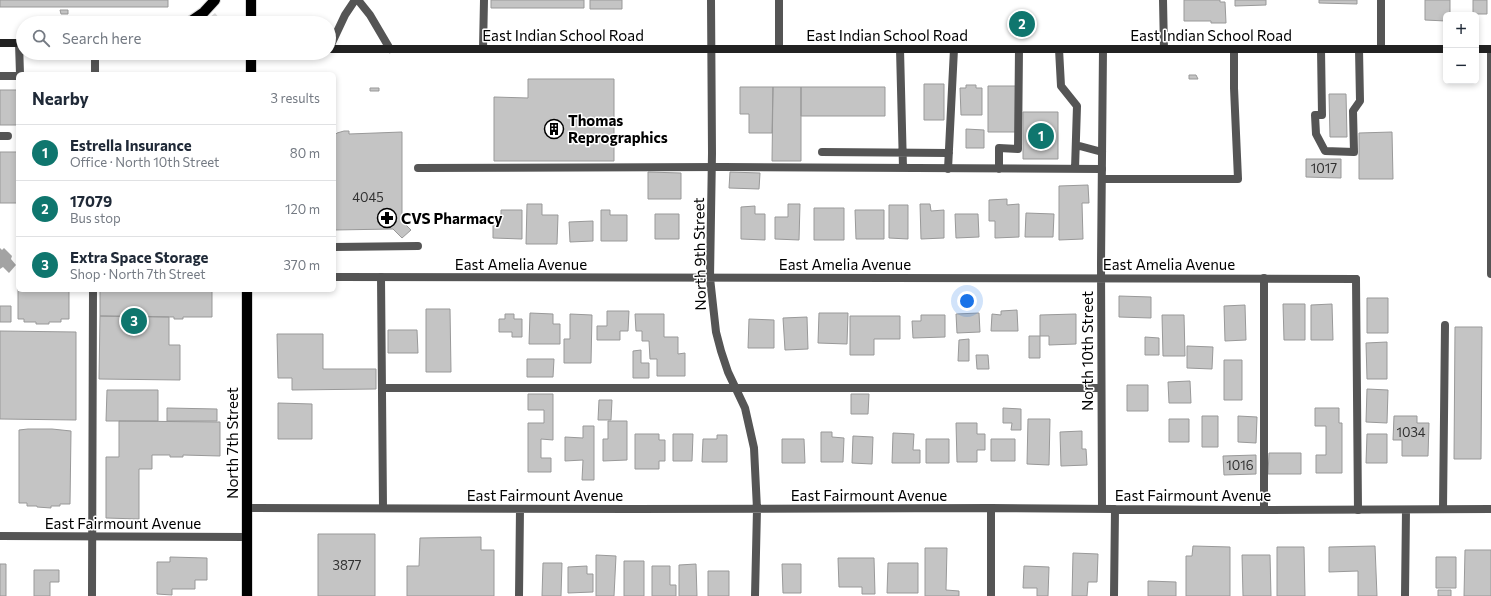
<!DOCTYPE html>
<html lang="en">
<head>
<meta charset="utf-8">
<style>
	:root { --surface:#fff; --page:#f2f2f3; --text:#1f2937; --muted:#747a83; --line:#e0e1e3; --accent:#0f766e }
	body { margin:0; font-family:Commissioner,sans-serif; background:var(--page); color:var(--text) }
	.controls { position:absolute; right:12px; top:12px; display:grid; overflow:hidden; border-radius:6px; box-shadow:0 2px 6px #0003 }
	.controls button { width:36px; height:36px; display:grid; place-items:center; padding:0; border:0; border-bottom:1px solid var(--line); background:var(--surface); color:var(--text); font:20px sans-serif }
	.you { position:absolute; left:967px; top:301px; width:14px; height:14px; margin:-10px; border:3px solid #fff; border-radius:50%; background:#1a73e8; box-shadow:0 0 0 6px #1a73e833 }
	.badge { display:grid; place-items:center; width:26px; height:26px; border-radius:50%; background:var(--accent); color:#fff; font-size:13px; font-weight:700 }
	.pin { position:absolute; translate:-50% -50%; border:2px solid #fff; box-shadow:0 1px 4px #0006 }
	.list { margin:0; padding:0; list-style:none }
	h2 { display:flex; justify-content:space-between; align-items:center; height:52px; margin:0; padding:0 16px; font-size:17px }
	h2 small { font-size:13px; font-weight:400; color:var(--muted) }
	.list li { display:grid; grid-template-columns:26px 1fr auto; gap:12px; align-items:center; box-sizing:border-box; height:56px; padding:0 16px; border-top:1px solid var(--line) }
	.list b { display:block; font-size:15px; white-space:nowrap }
	.list p { margin:0; font-size:13px; white-space:nowrap; color:var(--muted) }
	.list em { font-size:13px; font-style:normal; color:var(--muted) }
	.icon { flex:none; width:22px; height:22px; fill:none; stroke:currentColor; stroke-width:2; stroke-linecap:round; stroke-linejoin:round }
	.map { position:relative; flex:none; width:1491px; height:596px; overflow:hidden }
	.search { position:absolute; background:var(--surface); box-shadow:0 2px 6px #0003; left:16px; top:16px; width:320px; height:44px; display:flex; align-items:center; gap:10px; box-sizing:border-box; padding:0 14px; border-radius:22px; color:var(--muted); font-size:15px }
	.panel { position:absolute; background:var(--surface); box-shadow:0 2px 6px #0003; left:16px; top:72px; width:320px; height:220px; border-radius:6px }
	.map>svg:first-child { display:block }
</style>
</head>
<body>
<div class="map">
<svg width="1491" height="596" viewBox="0 0 1491 596">
	<rect width="100%" height="100%" fill="#fff"/>
	<!-- green -->
	<path fill="#dcdcdc" d="M215,13L220,19L221,23H203Z"/>
	<!-- water -->
	<path fill="#a3a3a3" d="M0,248L2,250L4,248L12,256L11,259L16,265L9,273L3,267L0,269Z"/>
	<!-- building -->
	<path fill="#c4c4c4" stroke="#999" d="M0,0H168V7H0Z
		M491,0H584V8H491Z
		M590,0H622V9H590Z
		M1184,0H1220V2H1225L1226,23H1211V21H1184Z
		M1235,0H1266V5L1235,6Z
		M1319,0H1357V4L1319,3Z
		M1425,0H1450V15H1446V21L1425,20Z
		M1473,0H1487V14H1473Z
		M60,10H68V14H61Z
		M1019,23H1028V26H1019Z
		M1189,75H1196L1198,79H1189Z
		M528,79H614V161H494V97L528,98Z
		M924,84H944V120H924Z
		M966,85H976V88H982V115H961L960,88H966Z
		M988,86H1016V132H988Z
		M740,87H773L772,133H749V114H740Z
		M773,87H801V161H772Z
		M801,87H885V116H801Z
		M370,88H379V91H370Z
		M0,90H18V125H0Z
		M1329,94H1346L1347,137H1330Z
		M1023,112H1058V159H1023Z
		M966,129L984,130V148H966Z
		M344,131H349V134L402,132V221L411,230L402,238L393,229L334,230V136L337,133Z
		M1392,132L1393,179H1359V133Z
		M0,152H18V203H0Z
		M1306,159H1341V178L1306,177Z
		M648,172L681,173V199H648Z
		M730,172L760,173L759,189L729,188Z
		M1088,185L1089,203H1082L1083,239L1059,240V186Z
		M1007,199V205L1019,204V237L995,238V221H989V200Z
		M527,204H542V215H558L557,244H526Z
		M788,204H800L799,240L775,239V217H788Z
		M920,204H930L931,211L944,210V238L921,239Z
		M889,205H908V239L889,238Z
		M755,206V214H765V240L741,239V207Z
		M814,208H844V240H814Z
		M501,210H522V239L493,238V221H501Z
		M601,210H610V215H627V241H601Z
		M855,210H884V239H856Z
		M1026,213L1054,214L1053,237H1025Z
		M655,214H679V239H655Z
		M955,214H978L979,237L956,238Z
		M593,221V241L570,242L569,222Z
		M18,270V290H69V319H61V322H49V324H36V322H24V319H18Z
		M100,290H212V317H183V319H174V317L100,316Z
		M1119,296L1151,297V318L1119,317Z
		M1367,298H1388V333H1367Z
		M1283,304H1305V340H1284Z
		M1332,304L1333,340H1311V305Z
		M1245,305L1246,340L1225,341L1224,306Z
		M0,306H11V322H0Z
		M426,309H450L451,372H426Z
		M1017,310L1018,331H991L992,314L1001,315V311Z
		M607,311H629L628,331H620V340H597V326H607Z
		M530,313L553,314V324H560V344H529Z
		M819,313H848L847,344L818,343Z
		M979,313L980,332L957,333L956,314Z
		M505,314H514V319H522V337H512V332H499V319H505Z
		M570,314L592,315L591,363H564V339H570Z
		M635,314H664V337H678V354L685,353V376H657V359H650L649,341H642V331H636Z
		M1076,314V344L1049,345V336H1040V315Z
		M921,315H945V337L913,338L912,321H921Z
		M1162,315H1184L1185,356H1163Z
		M100,316L169,317V345H180V380L99,379Z
		M850,316H900V339H874V355H850Z
		M807,317L808,349L785,350L783,318Z
		M749,319L774,320V348H748Z
		M1455,327H1482L1481,459H1454Z
		M388,330H417L418,353H388Z
		M0,331L76,332V420L0,419Z
		M277,334H323V369H376V389L292,390V378H278Z
		M1029,336H1040V358H1029Z
		M1145,337L1159,338V355H1145Z
		M969,339V361H958L959,340Z
		M1387,342V379H1367L1366,343Z
		M1187,346L1213,347L1212,369L1187,368Z
		M641,350V363H649V378H633V351Z
		M976,355H988L989,369H977Z
		M527,359H554L553,377H527Z
		M1224,360H1242V400H1224Z
		M1190,381L1191,403H1169L1168,382Z
		M1127,385H1148V411H1127Z
		M1367,389L1388,390L1387,423L1366,422Z
		M107,390H158V421H106Z
		M528,394H553V440L541,439V458H551V472H528V423H544V410H528Z
		M851,394H869L868,414H851Z
		M599,400H612L611,420H598Z
		M278,403L312,404V439H278Z
		M167,408L217,409V421H167Z
		M1003,408L1021,409V430H1011L1012,423H1003Z
		M1315,408H1339V423H1342V473H1316V455H1326V426H1315Z
		M1202,416H1218V447H1202Z
		M1238,416L1257,417L1256,443L1238,442Z
		M1394,416H1417V423H1429L1428,456H1402V440H1393Z
		M1028,419H1050L1049,465L1027,464Z
		M1169,419H1189V442H1169Z
		M119,421L220,422V456L183,455V457H170V455H152V469H139V519L106,518V457H119Z
		M608,421H627V460L603,461V439H608Z
		M956,423H977V434H985V450H977V462H957Z
		M583,426H594V480H582L583,460L565,461V437L583,438Z
		M28,429H52L71,431L70,504H60V506H51V508L37,507V506H27V503H19V430Z
		M1082,431V449H1086L1087,465L1061,466L1060,432Z
		M821,432H832V437L844,438L843,462H821Z
		M893,433L914,434L913,450H920V463H892Z
		M635,434H659V440H665V461H659V469H635Z
		M673,434H693L692,461H673Z
		M1367,434H1387V463H1366Z
		M717,435H727V462H702L703,439H717Z
		M853,436L873,437L872,464L852,463Z
		M782,439H804L805,463H782Z
		M926,439H949V463H926Z
		M991,439H1015V461H991Z
		M1269,453H1301V474H1268Z
		M1256,455V474L1224,475L1223,456Z
		M318,534H375V596H318Z
		M481,537V550H494V596H407V566H419L420,538Z
		M1193,546L1230,547V596H1186V556H1192Z
		M1375,546L1377,596H1358V571L1329,572V547Z
		M1277,547H1304L1305,596H1277Z
		M925,548H947L946,590L959,591V596H925Z
		M1465,550H1491V596H1464Z
		M1073,553L1098,554L1097,582H1088L1087,596H1072Z
		M596,555L616,556L614,596H596Z
		M1242,555H1270L1271,596H1243Z
		M170,557L207,558V580H195V589H172V595L157,594V562H170Z
		M1436,557H1456V588H1436Z
		M838,558H874L875,594H862V587H839Z
		M624,561H644V596H624Z
		M543,563H562L561,596H542Z
		M888,563H918V593H887Z
		M0,564H6V596H0Z
		M696,564L697,596H679V565Z
		M782,564H801V593H783Z
		M587,566V574H593V592L568,593V567Z
		M652,566H670V585H676V596H652Z
		M1024,566L1049,567L1048,596H1037V588H1023Z
		M34,570H59V582H50V596H34Z
		M708,571H729V596H708Z
		M1148,581L1176,582V596H1148Z
		M1438,590H1451V596H1438Z"/>
	<g fill="none" stroke-linecap="round" stroke-linejoin="round">
		<defs>
			<path id="primary" d="M251,0V23
				M188,23L204,12L215,0
				M251,74V53
				M247,596V290"/>
		</defs>
		<!-- primary casing -->
		<use href="#primary" stroke="#dbdbdb" stroke-width="12"/>
		<!-- service -->
		<path stroke="#555" stroke-width="8" d="M358,0L370,15L390,49
			M19,43L20,74
			M329,49L345,15L355,0
			M483,49L484,0
			M779,49V0
			M900,49L903,168
			M1059,49L1061,86L1077,106L1075,169
			M1321,49L1322,115H1315L1316,134L1325,151L1354,152L1353,111L1360,101L1359,49
			M1491,49V274
			M95,74V53
			M0,76H18
			M0,136H8
			M1076,145L1102,152
			M822,152L949,153
			M418,168L723,167L1102,169
			M948,169L954,49
			M999,169V148L1018,149L1019,49
			M1102,179H1238L1234,88V49
			M334,247L418,246
			M381,277L383,508
			M1264,278V510
			M1356,279L1358,510
			M382,388H1101
			M1443,509L1445,325
			M92,596L93,290"/>
		<!-- minor -->
		<path stroke="#555" stroke-width="8" d="M711,0L712,153L710,278L716,332L721,351L728,372L745,408L754,448L757,509L755,596
			M1163,0L1164,49
			M1381,48V0
			M334,277L1356,279
			M247,508L633,509L991,508L1247,510L1491,509
			M991,508V596
			M1102,508L1101,264L1103,49
			M0,536L246,537
			M519,596L520,509
			M1114,596L1115,509
			M1405,596L1406,510"/>
		<!-- secondary -->
		<path stroke="#222" stroke-width="8" d="M0,43H23
			M329,49H1446
			M1476,49H1491"/>
		<!-- primary -->
		<use href="#primary" stroke="#000" stroke-width="10"/>
	</g>
	<!-- icons -->
	<defs>
		<symbol id="building-ring" viewBox="-11 -11 22 22"><circle r="9.5" fill="#fff" stroke="#000" stroke-width="1.5"/><path d="M-4-6H4V6H1V3H-1V6H-4ZM-2.5-4.3h1.7v1.8h-1.7ZM.8-4.3h1.7v1.8H.8ZM-2.5-1h1.7V.8h-1.7ZM.8-1h1.7V.8H.8Z" fill="#000"/></symbol>
		<symbol id="pharmacy-ring" viewBox="-11 -11 22 22"><circle r="9.5" fill="#fff" stroke="#000" stroke-width="1.5"/><path d="M-2-6h4v4h4v4h-4v4h-4v-4h-4v-4h4Z" fill="#000"/></symbol>
	</defs>
	<g fill-rule="evenodd">
		<use href="#building-ring" x="543" y="118" width="22" height="22"/>
		<use href="#pharmacy-ring" x="376" y="207" width="22" height="22"/>
	</g>
	<g text-anchor="middle" dominant-baseline="central" stroke-width="3" stroke-linejoin="round" paint-order="stroke">
		<!-- number labels -->
		<g font-size="13" fill="#313131">
			<text x="1324" y="168">1017</text>
			<text x="368" y="197">4045</text>
			<text x="1411" y="432">1034</text>
			<text x="1240" y="465">1016</text>
			<text x="347" y="565">3877</text>
		</g>
		<!-- street labels -->
		<g font-size="15" fill="#000" stroke="#fff">
			<text x="563" y="35">East Indian School Road</text>
			<text x="887" y="35">East Indian School Road</text>
			<text x="1211" y="35">East Indian School Road</text>
			<text transform="translate(699 254) rotate(-91)">North 9th Street</text>
			<text x="521" y="264">East Amelia Avenue</text>
			<text x="845" y="264">East Amelia Avenue</text>
			<text x="1169" y="264">East Amelia Avenue</text>
			<text transform="translate(1087 351) rotate(-90)">North 10th Street</text>
			<text transform="translate(232 443) rotate(-90)">North 7th Street</text>
			<text x="545" y="495">East Fairmount Avenue</text>
			<text x="869" y="495">East Fairmount Avenue</text>
			<text x="1193" y="495">East Fairmount Avenue</text>
			<text x="123" y="523">East Fairmount Avenue</text>
		</g>
		<!-- poi labels -->
		<g font-size="15" font-weight="bold" fill="#000" stroke="#fff" text-anchor="start">
			<text x="568" y="120">Thomas<tspan x="568" dy="17">Reprographics</tspan></text>
			<text x="401" y="218">CVS Pharmacy</text>
		</g>
	</g>
</svg>
<div class="controls">
<button>+</button>
<button>−</button>
</div>
<div class="you"></div>
<div class="pin badge" style="left:1041px;top:136px">1</div>
<div class="pin badge" style="left:1022px;top:24px">2</div>
<div class="pin badge" style="left:134px;top:321px">3</div>
<div class="search"><svg class="icon" aria-label="search" viewBox="0 0 24 24"><circle cx="10" cy="10" r="6"/><path d="M15 15l6 6"/></svg>Search here</div>
<section class="panel">
<h2>Nearby<small>3 results</small></h2>
<ul class="list">
<li><span class="badge">1</span><div><b>Estrella Insurance</b><p>Office · North 10th Street</p></div><em>80 m</em></li>
<li><span class="badge">2</span><div><b>17079</b><p>Bus stop</p></div><em>120 m</em></li>
<li><span class="badge">3</span><div><b>Extra Space Storage</b><p>Shop · North 7th Street</p></div><em>370 m</em></li>
</ul>
</section>
</div>
</body>
</html>
